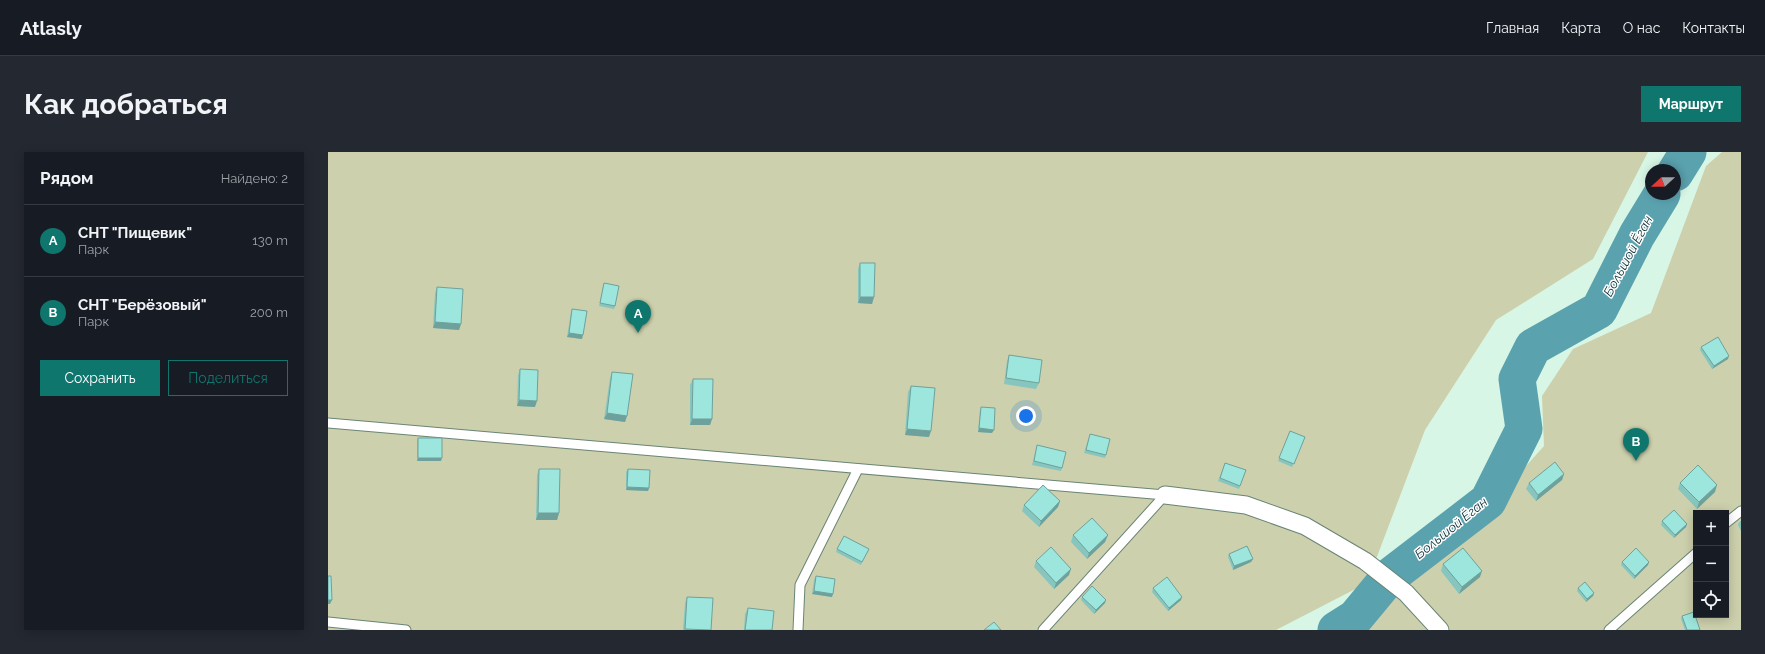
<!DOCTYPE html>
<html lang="ru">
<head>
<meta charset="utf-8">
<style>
	:root { --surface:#171b24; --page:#242831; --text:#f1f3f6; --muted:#9ea1a6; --line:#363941; --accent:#0f766e }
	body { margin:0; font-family:Raleway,sans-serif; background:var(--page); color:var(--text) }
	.controls { position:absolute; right:12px; bottom:12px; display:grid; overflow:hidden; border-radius:0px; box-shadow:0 2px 10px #0003 }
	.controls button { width:36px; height:36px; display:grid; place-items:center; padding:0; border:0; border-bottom:1px solid var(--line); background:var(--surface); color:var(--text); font:20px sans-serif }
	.compass { position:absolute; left:1317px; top:12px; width:36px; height:36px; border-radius:50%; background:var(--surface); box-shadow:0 2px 10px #0003; rotate:249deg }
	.you { position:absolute; left:698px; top:264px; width:14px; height:14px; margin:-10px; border:3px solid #fff; border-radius:50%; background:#1a73e8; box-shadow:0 0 0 6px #1a73e833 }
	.badge { display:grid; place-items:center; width:26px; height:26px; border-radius:50%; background:var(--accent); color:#fff; font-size:13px; font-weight:700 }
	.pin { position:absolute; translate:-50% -33px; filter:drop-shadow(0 1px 2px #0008) }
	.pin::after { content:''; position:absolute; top:21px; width:14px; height:12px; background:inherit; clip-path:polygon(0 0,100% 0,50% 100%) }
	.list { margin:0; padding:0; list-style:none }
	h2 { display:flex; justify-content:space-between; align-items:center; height:52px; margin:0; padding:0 16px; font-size:17px }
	h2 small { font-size:13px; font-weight:400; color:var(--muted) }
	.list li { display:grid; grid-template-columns:26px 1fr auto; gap:12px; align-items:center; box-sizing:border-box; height:72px; padding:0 16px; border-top:1px solid var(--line) }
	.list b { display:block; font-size:15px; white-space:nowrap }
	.list p { margin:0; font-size:13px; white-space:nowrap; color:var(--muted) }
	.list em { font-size:13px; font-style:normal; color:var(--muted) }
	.actions { display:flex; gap:8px; padding:12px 16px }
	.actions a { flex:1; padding:9px 0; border:1px solid var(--accent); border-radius:0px; text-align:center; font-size:14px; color:var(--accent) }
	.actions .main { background:var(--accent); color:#fff }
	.icon { flex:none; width:22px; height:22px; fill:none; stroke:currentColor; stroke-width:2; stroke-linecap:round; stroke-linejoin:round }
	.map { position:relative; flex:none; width:1413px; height:478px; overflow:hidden; border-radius:0px }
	header { display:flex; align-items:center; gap:24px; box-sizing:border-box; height:56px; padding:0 20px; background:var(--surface); border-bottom:1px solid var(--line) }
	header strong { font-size:19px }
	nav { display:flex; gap:22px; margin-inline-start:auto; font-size:14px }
	.intro { display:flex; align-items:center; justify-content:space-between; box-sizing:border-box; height:96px; padding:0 24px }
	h1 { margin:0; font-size:28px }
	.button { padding:10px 18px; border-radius:0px; background:var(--accent); color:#fff; font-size:14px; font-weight:700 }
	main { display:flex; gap:24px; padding:0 24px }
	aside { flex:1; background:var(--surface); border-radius:0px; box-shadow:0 2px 10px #0003 }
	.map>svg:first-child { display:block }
</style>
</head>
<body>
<header>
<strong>Atlasly</strong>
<nav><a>Главная</a><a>Карта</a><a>О нас</a><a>Контакты</a></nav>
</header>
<div class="intro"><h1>Как добраться</h1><a class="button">Маршрут</a></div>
<main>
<aside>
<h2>Рядом<small>Найдено: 2</small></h2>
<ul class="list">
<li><span class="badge">A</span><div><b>СНТ &quot;Пищевик&quot;</b><p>Парк</p></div><em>130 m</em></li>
<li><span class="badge">B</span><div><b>СНТ &quot;Берёзовый&quot;</b><p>Парк</p></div><em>200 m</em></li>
</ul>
<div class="actions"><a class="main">Сохранить</a><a>Поделиться</a></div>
</aside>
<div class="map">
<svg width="1413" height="478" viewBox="0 0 1413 478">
	<rect width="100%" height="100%" fill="#d8f6e5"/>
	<!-- green -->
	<path fill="#cdd0ac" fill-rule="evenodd" d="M0,0H1320L1265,107L1168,168L1097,278L1039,431L948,478H0Z
		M1394,0H1413V478H1020L1049,458L1095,407L1116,395L1163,353L1216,294L1214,244L1245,197L1323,161L1378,14ZM1368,361H1398V463H1368Z"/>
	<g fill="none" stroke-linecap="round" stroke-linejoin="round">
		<!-- river -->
		<path stroke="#5ba2af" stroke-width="37" d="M1347,21L1360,0
			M1008,478L1027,466L1061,425L1160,349L1196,277L1189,227L1205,195L1271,158L1309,83L1334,42"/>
		<defs>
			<path id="lane" d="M0,271L837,343
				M1398,371L1413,359
				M0,470L78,478
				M470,478L472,433L530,317
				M715,478L837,343
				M1281,478L1368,401"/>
			<path id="street" d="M837,343L918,353L977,374L1037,409L1078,441L1112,478"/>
		</defs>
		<!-- lane casing -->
		<use href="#lane" stroke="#698475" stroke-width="11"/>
		<!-- street casing -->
		<use href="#street" stroke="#698475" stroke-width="19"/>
		<!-- lane -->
		<use href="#lane" stroke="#fff" stroke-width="9"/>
		<!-- street -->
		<use href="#street" stroke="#fff" stroke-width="17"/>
	</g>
	<!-- wall -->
	<path fill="#87c6be" d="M532,111L546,145L544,152L530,151V117Z
		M276,131L287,154L286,157L271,154Z
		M109,135L133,172L131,178L105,176L107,141Z
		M244,157L254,187L239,185L243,160Z
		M1373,195L1400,207L1384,217L1372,198Z
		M681,203L711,231L708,237L676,232L679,209Z
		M192,217L207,255L189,254L190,223Z
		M284,220L299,264L297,270L276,267L282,226Z
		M365,227L384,267L382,273H362V233Z
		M583,234L601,285L577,283L580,240Z
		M653,255L664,281L650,280L652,258Z
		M962,279L977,285L964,315L950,309Z
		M762,282L778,303L777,306L756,301Z
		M90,286L113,309H89V289Z
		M709,293L734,316L733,319L704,313Z
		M897,311L918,318L911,337L890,329Z
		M211,317L231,361L229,368H208L209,323Z
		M300,317L321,336L320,339L298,338V320Z
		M1236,322L1234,328L1208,349L1198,337L1201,331Z
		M1352,331L1387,340L1369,357L1350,337Z
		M732,349L730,355L711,375L694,359L696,353Z
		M1334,369L1359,372L1358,375L1346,386L1333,373Z
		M1413,369V379L1410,373L1411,370Z
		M745,383H780L777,390L759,407L743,390Z
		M509,397H541L533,413L508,400Z
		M901,402L925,407L923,410L905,418L900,405Z
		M708,409L741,423L726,437L706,415Z
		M1294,410H1321L1320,413L1306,427L1293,413Z
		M1115,412L1152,425L1131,442L1113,419Z
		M488,424L504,445L484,442L486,428Z
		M825,436L853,448L840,459L824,440Z
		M1250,436L1266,441L1265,444L1258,450L1249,439Z
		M359,445L383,478H355L357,451Z
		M754,445L777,451L766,462L753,448Z
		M420,456L444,478H416L417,462Z
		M1354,464L1372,478H1357L1353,467Z"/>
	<!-- shaded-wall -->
	<path fill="#6ea19b" d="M532,145H546L544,152L530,151Z
		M107,170L133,172L131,178L105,176Z
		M241,181L255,183L254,187L239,185Z
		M1401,204L1400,207L1384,217L1386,214Z
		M191,248L209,249L207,255L189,254Z
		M279,261L299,264L297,270L276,267Z
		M364,267H384L382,273H362Z
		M651,276L666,278L664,281L650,280Z
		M579,277L603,279L601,285L577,283Z
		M90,306H114L113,309H89Z
		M1236,322L1234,328L1208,349L1210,343Z
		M1389,333L1387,340L1369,357L1371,350Z
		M299,335L321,336L320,339L298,338Z
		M732,349L730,355L711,375L713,369Z
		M210,361H231L229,368H208Z
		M1359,372L1358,375L1346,386L1347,383Z
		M780,383L777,390L759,407L761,401Z
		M925,407L923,410L905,418L906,414Z
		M1321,410L1320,413L1306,427L1307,424Z
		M743,417L741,423L726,437L728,431Z
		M1154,419L1152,425L1131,442L1134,435Z
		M486,439L505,442L504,445L484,442Z
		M1266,441L1265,444L1258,450L1259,447Z
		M854,445L853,448L840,459L841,456Z
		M0,448H4L2,452H0Z
		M778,448L777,451L766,462L768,458Z"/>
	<!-- building -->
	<path fill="#9de6dd" stroke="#6ea19b" d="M532,111H547L546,145H532Z
		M276,131L291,134L287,154L272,151Z
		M109,135L135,137L133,172L107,170Z
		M244,157L259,159L255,183L241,181Z
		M1390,185L1401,204L1386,214L1373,195Z
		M681,203L714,208L711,231L678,226Z
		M192,217L210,218L209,249L191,248Z
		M284,220L305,222L299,264L279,261Z
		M365,227H385L384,267H364Z
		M583,234L607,236L603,279L579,277Z
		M653,255L667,256L666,278L651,276Z
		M962,279L977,285L966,312L951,306Z
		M762,282L782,287L778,303L758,298Z
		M90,286H114V306H90Z
		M709,293L738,300L734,316L706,309Z
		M1227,310L1236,322L1210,343L1201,331Z
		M897,311L918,318L912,334L892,326Z
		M1370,313L1389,333L1371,350L1352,331Z
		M211,317H232L231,361H210Z
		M300,317L322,318L321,336L299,335Z
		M715,333L732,349L713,369L696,353Z
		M1346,358L1359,372L1347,383L1334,369Z
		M764,366L780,383L761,401L745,383Z
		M516,384L541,397L534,410L509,397Z
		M919,394L925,407L906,414L901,402Z
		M723,395L743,417L728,431L708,409Z
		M1135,396L1154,419L1134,435L1115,412Z
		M1308,396L1321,410L1307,424L1294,410Z
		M0,424H3L4,448H0Z
		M488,424L507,427L505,442L486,439Z
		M839,425L854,445L841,456L825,436Z
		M1257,430L1266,441L1259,447L1250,436Z
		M764,434L778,448L768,458L754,445Z
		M359,445L385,446L383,478L357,477Z
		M420,456L446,459L444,478H417Z
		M1366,460L1372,478H1359L1354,464Z
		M666,470L673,478H656Z"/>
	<g text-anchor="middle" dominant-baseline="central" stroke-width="3" stroke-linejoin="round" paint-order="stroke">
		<!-- water labels -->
		<g font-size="13" font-style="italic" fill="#0b2f35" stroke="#fff">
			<text transform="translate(1300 104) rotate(-62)">Большой Ёган</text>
			<text transform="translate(1123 376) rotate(-39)">Большой Ёган</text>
		</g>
	</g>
</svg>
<div class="controls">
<button>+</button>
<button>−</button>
<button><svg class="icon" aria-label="locate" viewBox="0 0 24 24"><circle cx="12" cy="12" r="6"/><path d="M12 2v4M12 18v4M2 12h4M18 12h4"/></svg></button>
</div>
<svg class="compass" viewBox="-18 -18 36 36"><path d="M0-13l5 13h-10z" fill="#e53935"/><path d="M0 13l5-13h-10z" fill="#9ea1a6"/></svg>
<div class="you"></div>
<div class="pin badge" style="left:310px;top:181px">A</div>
<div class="pin badge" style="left:1308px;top:309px">B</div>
</div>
</main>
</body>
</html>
